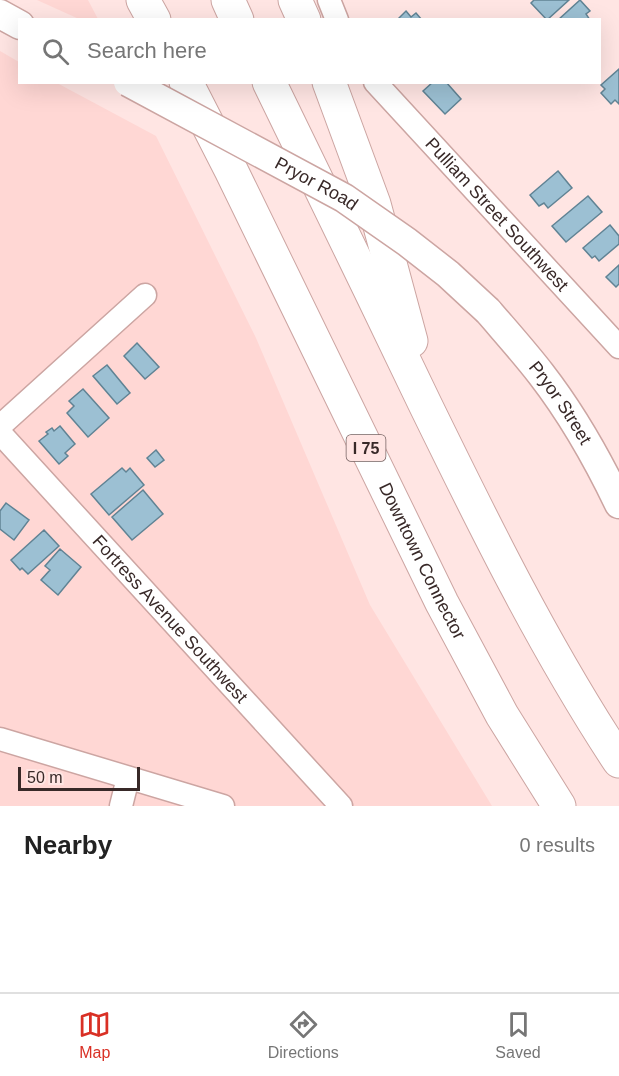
<!DOCTYPE html>
<html lang="en">
<head>
<meta charset="utf-8">
<style>
	:root { --surface:#fff; --page:#f2f2f2; --text:#222; --muted:#767676; --line:#e0e0e0; --accent:#d93025 }
	body { margin:0; font-family:Helvetica,sans-serif; background:var(--page); color:var(--text) }
	.scale { position:absolute; left:18px; bottom:15px; width:122px; box-sizing:border-box; padding-left:6px; border:3px solid #382928; border-top:0; font-size:16px; line-height:21px; white-space:nowrap; color:#382928; -webkit-text-stroke:4px #ffe5e3; paint-order:stroke }
	.list { margin:0; padding:0; list-style:none }
	h2 { display:flex; justify-content:space-between; align-items:center; height:78px; margin:0; padding:0 24px; font-size:26px }
	h2 small { font-size:20px; font-weight:400; color:var(--muted) }
	.icon { flex:none; width:33px; height:33px; fill:none; stroke:currentColor; stroke-width:2; stroke-linecap:round; stroke-linejoin:round }
	.map { position:relative; flex:none; width:619px; height:806px; overflow:hidden }
	.search { position:absolute; background:var(--surface); box-shadow:0 6px 24px #0002; left:18px; right:18px; top:18px; height:66px; display:flex; align-items:center; gap:15px; box-sizing:border-box; padding:0 21px; border-radius:0px; color:var(--muted); font-size:22px }
	.sheet { height:186px; background:var(--surface) }
	nav { display:flex; justify-content:space-around; align-items:center; box-sizing:border-box; height:84px; border-top:2px solid var(--line); background:var(--surface); font-size:16px; color:var(--muted) }
	nav a { display:grid; justify-items:center; gap:3px }
	nav .on { color:var(--accent) }
	.map>svg:first-child { display:block }
</style>
</head>
<body>
<div class="map">
<svg width="619" height="806" viewBox="0 0 619 806">
	<rect width="100%" height="100%" fill="#ffe5e3"/>
	<!-- built -->
	<path fill="#ffd7d4" d="M37,0H88L98,19H79Z
		M0,51L19,62L20,82L57,83L156,136L256,338L370,605L492,806H0Z"/>
	<!-- building -->
	<path fill="#9cc0d3" stroke="#608394" stroke-width="1.5" d="M534,0H569L547,20L531,3Z
		M580,0L590,11L586,14L590,20H558Z
		M406,11L411,17L416,13L422,20H397Z
		M619,69V104L615,100L611,104L601,93L605,89L601,85Z
		M433,82H446L461,99L445,114L423,91Z
		M558,171L572,188L548,208L544,203L539,206L530,195Z
		M588,196L602,212L566,242L552,226Z
		M610,225L619,236V244L599,261L595,256L592,258L583,248Z
		M619,265V284L616,287L606,277Z
		M137,343L159,367L145,379L124,356Z
		M107,365L130,393L117,404L93,376Z
		M83,389L109,418L88,437L67,413L74,406L69,401Z
		M60,426L75,444L65,453L68,456L59,464L39,441L48,434L46,432L52,428L54,431Z
		M156,450L164,460L155,467L147,458Z
		M122,468L126,472L130,468L144,485L109,515L91,494Z
		M143,490L163,514L132,540L112,517Z
		M6,503L29,520L14,540L0,529V511Z
		M44,530L59,546L28,574L22,568L20,570L11,560Z
		M60,549L81,567L58,595L41,580L50,570L45,566Z"/>
	<g fill="none" stroke-linecap="round" stroke-linejoin="round">
		<defs>
			<g id="minor">
				<path d="M329,0L337,20"/>
				<path id="s1" d="M375,82L619,347"/>
				<path d="M0,426L145,295"/>
				<path id="s2" d="M0,433L341,806"/>
				<path d="M0,739L223,806"/>
				<path d="M121,806L128,778"/>
			</g>
			<g id="major">
				<path d="M0,14L20,25"/>
				<path id="s3" d="M488,311C506,332 524,352 541,374C572,414 597,458 619,504"/>
			</g>
			<g id="highway">
				<path d="M143,0L154,20"/>
				<path d="M228,0L237,20"/>
				<path d="M295,0L304,20"/>
				<path id="s4" d="M186,82L231,170L442,603L502,715L559,806"/>
				<path d="M269,82C321,189 373,295 424,402C484,525 544,647 619,761"/>
				<path d="M329,82L374,204L411,341"/>
			</g>
		</defs>
		<!-- minor casing -->
		<use href="#minor" stroke="#cca5a2" stroke-width="25"/>
		<!-- major casing -->
		<use href="#major" stroke="#cca5a2" stroke-width="31"/>
		<!-- highway casing -->
		<use href="#highway" stroke="#cca5a2" stroke-width="35"/>
		<!-- minor -->
		<use href="#minor" stroke="#fff" stroke-width="22"/>
		<!-- major -->
		<use href="#major" stroke="#fff" stroke-width="28"/>
		<!-- highway -->
		<use href="#highway" stroke="#fff" stroke-width="33"/>
		<defs>
			<g id="major-bridge">
				<path id="s5" d="M128,82L344,198L407,242L448,274L488,311"/>
			</g>
		</defs>
		<!-- major-bridge casing -->
		<use href="#major-bridge" stroke="#cca5a2" stroke-width="31" stroke-linecap="butt"/>
		<!-- major-bridge -->
		<use href="#major-bridge" stroke="#fff" stroke-width="28"/>
	</g>
	<g text-anchor="middle" dominant-baseline="central" stroke-width="4.5" stroke-linejoin="round" paint-order="stroke">
		<!-- shield labels -->
		<rect fill="#ffe5e3" stroke="#746160" stroke-width="1.5" x="346.5" y="435" width="39" height="26" rx="4.5"/>
		<g font-size="16" font-weight="bold" fill="#382928">
			<text x="366" y="448">I 75</text>
		</g>
		<!-- street labels -->
		<g font-size="18" fill="#382928" stroke="#ffe5e3">
			<text stroke="none"><textPath href="#s5" startOffset="214">Pryor Road</textPath></text>
			<text stroke="none"><textPath href="#s1" startOffset="180">Pulliam Street Southwest</textPath></text>
			<text stroke="none"><textPath href="#s3" startOffset="117">Pryor Street</textPath></text>
			<text stroke="none"><textPath href="#s4" startOffset="534">Downtown Connector</textPath></text>
			<text stroke="none"><textPath href="#s2" startOffset="252">Fortress Avenue Southwest</textPath></text>
		</g>
	</g>
</svg>
<div class="scale">50 m</div>
<div class="search"><svg class="icon" aria-label="search" viewBox="0 0 24 24"><circle cx="10" cy="10" r="6"/><path d="M15 15l6 6"/></svg>Search here</div>
</div>
<section class="sheet">
<h2>Nearby<small>0 results</small></h2>
<ul class="list">
</ul>
</section>
<nav>
<a class="on"><svg class="icon" aria-label="map" viewBox="0 0 24 24"><path d="M3 6l6-2 6 2 6-2v14l-6 2-6-2-6 2zM9 4v14M15 6v14"/></svg>Map</a>
<a><svg class="icon" aria-label="directions" viewBox="0 0 24 24"><path d="M12 3l9 9-9 9-9-9zM9 14v-3h6M13 9l2 2-2 2"/></svg>Directions</a>
<a><svg class="icon" aria-label="saved" viewBox="0 0 24 24"><path d="M7 4h10v16l-5-4-5 4z"/></svg>Saved</a>
</nav>
</body>
</html>
